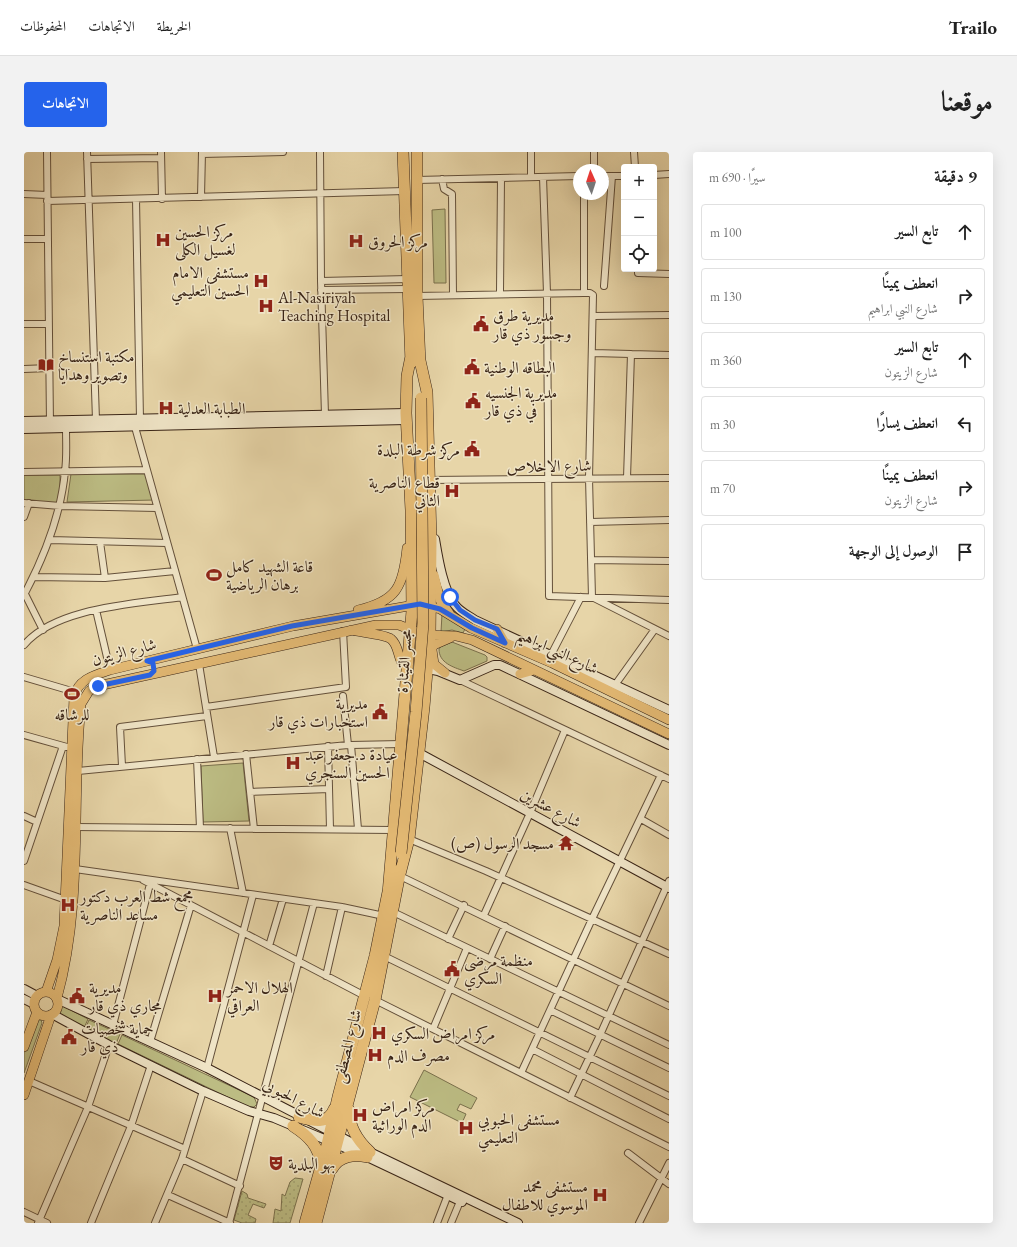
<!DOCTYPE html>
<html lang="ar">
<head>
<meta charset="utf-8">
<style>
	:root { --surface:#fff; --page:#f2f2f2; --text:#222; --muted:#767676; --line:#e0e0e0; --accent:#2563eb }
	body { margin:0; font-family:"EB Garamond",Amiri,serif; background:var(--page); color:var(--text); direction:rtl }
	.controls { position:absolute; right:12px; top:12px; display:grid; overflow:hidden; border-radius:4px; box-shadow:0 4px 16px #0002 }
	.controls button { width:36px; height:36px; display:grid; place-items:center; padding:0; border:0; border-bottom:1px solid var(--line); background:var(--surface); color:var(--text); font:20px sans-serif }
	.compass { position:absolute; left:549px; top:12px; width:36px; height:36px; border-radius:50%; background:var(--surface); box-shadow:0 4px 16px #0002; rotate:357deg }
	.stop { position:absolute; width:12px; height:12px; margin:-9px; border:3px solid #2563eb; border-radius:50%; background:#fff }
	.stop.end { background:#2563eb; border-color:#fff; box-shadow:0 1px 4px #0008 }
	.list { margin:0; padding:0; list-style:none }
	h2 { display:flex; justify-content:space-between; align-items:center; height:52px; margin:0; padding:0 16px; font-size:17px }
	h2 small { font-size:13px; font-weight:400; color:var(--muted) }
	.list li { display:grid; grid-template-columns:26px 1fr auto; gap:12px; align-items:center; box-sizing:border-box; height:56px; margin:0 8px 8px; padding:0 8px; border:1px solid var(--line); border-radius:4px }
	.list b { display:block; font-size:15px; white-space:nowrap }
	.list p { margin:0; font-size:13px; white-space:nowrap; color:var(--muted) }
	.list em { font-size:13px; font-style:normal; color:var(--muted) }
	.icon { flex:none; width:22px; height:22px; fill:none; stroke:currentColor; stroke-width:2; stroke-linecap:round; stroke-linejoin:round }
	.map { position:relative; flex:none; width:645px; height:1071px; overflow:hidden; direction:ltr; border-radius:4px }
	header { display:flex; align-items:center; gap:24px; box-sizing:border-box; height:56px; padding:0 20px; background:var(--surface); border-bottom:1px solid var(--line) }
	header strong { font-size:19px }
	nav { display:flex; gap:22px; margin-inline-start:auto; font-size:14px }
	.intro { display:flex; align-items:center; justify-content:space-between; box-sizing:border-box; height:96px; padding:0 24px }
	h1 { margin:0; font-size:28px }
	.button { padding:10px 18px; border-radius:4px; background:var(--accent); color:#fff; font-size:14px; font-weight:700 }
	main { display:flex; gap:24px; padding:0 24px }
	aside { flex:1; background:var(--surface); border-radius:4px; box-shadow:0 4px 16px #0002 }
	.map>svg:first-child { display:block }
</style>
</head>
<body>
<header>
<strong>Trailo</strong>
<nav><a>الخريطة</a><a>الاتجاهات</a><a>المحفوظات</a></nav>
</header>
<div class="intro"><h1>موقعنا</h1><a class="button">الاتجاهات</a></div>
<main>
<aside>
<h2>9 دقيقة<small>سيرًا · 690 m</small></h2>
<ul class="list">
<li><svg class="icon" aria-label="ahead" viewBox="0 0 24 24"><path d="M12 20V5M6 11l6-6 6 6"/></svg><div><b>تابع السير</b></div><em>100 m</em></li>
<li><svg class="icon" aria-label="right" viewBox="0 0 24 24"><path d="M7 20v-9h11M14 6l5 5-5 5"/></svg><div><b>انعطف يمينًا</b><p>شارع النبي ابراهيم</p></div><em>130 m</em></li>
<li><svg class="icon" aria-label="ahead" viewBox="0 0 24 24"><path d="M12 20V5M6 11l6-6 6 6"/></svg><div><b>تابع السير</b><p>شارع الزيتون</p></div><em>360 m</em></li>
<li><svg class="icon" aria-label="left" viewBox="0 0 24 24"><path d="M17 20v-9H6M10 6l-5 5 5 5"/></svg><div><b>انعطف يسارًا</b></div><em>30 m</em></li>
<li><svg class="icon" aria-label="right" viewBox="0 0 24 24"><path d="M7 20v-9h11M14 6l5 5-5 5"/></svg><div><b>انعطف يمينًا</b><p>شارع الزيتون</p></div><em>70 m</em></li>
<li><svg class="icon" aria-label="arrive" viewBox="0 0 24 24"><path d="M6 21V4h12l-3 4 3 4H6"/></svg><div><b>الوصول إلى الوجهة</b></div></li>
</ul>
</aside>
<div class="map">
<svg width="645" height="1071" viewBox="0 0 645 1071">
	<defs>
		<pattern id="grass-dots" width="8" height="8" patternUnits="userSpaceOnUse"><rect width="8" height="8" fill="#bcbc83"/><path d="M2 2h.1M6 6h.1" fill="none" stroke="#a2a170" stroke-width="1.8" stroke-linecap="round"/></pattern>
	</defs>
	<rect width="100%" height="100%" fill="#e7d5a8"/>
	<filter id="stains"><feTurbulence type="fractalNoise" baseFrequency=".005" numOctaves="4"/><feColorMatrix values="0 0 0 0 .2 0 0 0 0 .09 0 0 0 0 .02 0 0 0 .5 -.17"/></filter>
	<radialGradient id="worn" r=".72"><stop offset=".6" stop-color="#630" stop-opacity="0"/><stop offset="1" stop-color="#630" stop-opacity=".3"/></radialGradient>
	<!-- grass -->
	<path fill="url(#grass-dots)" stroke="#7a704c" d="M271,1026L279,1027L266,1071H249L251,1057L257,1059L258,1042L261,1044L266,1030Z
		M218,1039L223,1042L224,1046L242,1052L240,1056L229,1052L224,1063L232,1067L231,1071H218L210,1068Z"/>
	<!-- green -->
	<path fill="#bcbc83" stroke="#7a704c" d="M421,57L422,131H410L408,58Z
		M47,322H122L131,348L43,350Z
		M0,323H36V351L0,349Z
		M418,462L441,477L439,481L428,478L417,480Z
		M428,490L461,503L463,505V509L440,519C429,515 415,511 415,497L416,495Z
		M219,611L225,669L179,670L177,614Z
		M37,853L64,867L60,876L32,863Z
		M13,868H17L18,871L0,921V901L11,870Z
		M65,868L96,882L92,892L61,877Z
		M98,883L230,945L233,952L230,955H224L94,892Z
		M400,918L453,946L447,957L436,952L433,958L442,962L438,971L386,945Z"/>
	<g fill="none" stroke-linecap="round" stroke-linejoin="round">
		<defs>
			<path id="street" d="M23,0L26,272
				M63,0L72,268
				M137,0L138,47
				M296,0L297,129L301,263
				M507,0V25
				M570,0V18
				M610,0L611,15
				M178,2L259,0
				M63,7L137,6
				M630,23L645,22
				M579,24H600
				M519,25L523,141L525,444L645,448
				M418,27L420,37L428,42L429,143
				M393,28L555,24
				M0,42L23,43
				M560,42V141
				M177,45L178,0
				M112,47L116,267
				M23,49L380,39
				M0,87H23
				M614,117V121L645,122
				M297,129L384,127
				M580,134L588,24
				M297,138L384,137
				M476,141L477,26
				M393,144L560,141H566L569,143L565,326L568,445L645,484
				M570,164L645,163
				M0,172H24
				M569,201L645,203
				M0,217L25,216
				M111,275L173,497
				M0,320L123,318
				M603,326L607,202
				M405,328L645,326
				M0,351L36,354L133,356
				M0,365L5,351
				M566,370L645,368
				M26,388L143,391
				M76,390L81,426
				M567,408L645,409
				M9,425L81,426L151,419
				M0,440L19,478
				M1,441C21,403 37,363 41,319C43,305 42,291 42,276
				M72,458L86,518
				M0,493C32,455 112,452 158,445
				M527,503L557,445
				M175,512L190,605
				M0,525L51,540
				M436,528L645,627
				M591,533L631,477
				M319,544L324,593H327L334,677
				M182,555L322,535L319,479
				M0,583L43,595
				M327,593L377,592
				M304,594L306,677
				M222,602L230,677
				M173,607L176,676
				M98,614L96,575L183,564
				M54,619L324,593
				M226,640L305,637
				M0,664L13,670
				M617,667L645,683
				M52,675L369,678
				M206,676L219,741
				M385,687L462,719L645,802
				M0,709L39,594
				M51,717L318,755L360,764
				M376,724L645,854
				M119,728L341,844
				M0,733L42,748
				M369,760L645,893
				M460,763L506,661L541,578
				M424,787L440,753
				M245,794L259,747
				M360,804L645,944
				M466,807L481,774
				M302,824L318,755
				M351,848L645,995
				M526,858L645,916
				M89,873L126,732
				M409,877L443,796
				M126,890L167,753
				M508,897L645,967
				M183,916L229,743
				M497,921L568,767L637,623
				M5,929L161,997
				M546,946L576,883L645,729
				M604,1001L645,1032
				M158,1007L216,1034
				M144,1043L206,1071
				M0,1060L23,1071
				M14,1071L64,955L85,893
				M67,1071L107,974L127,913
				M131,1071L158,1007L179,939
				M205,1071L290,751
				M413,1071L425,1040
				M427,1071L437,1047
				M615,1071L645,1011"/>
			<path id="secondary" d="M0,269L382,261
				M0,277L382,268
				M411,387C414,405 419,438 431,453C436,460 444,463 451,468L645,558
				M399,516L414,519L436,528L470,513H476L645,593
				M395,601L645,736
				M0,837L13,844
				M0,847L10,852
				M33,847L183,916L346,1000L494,1071
				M28,862L85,893L179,939L225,959L250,966L343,1005L438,1050"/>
			<path id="primary" d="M410,423L416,448L425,461
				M334,458C373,449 379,435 383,396
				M473,477L481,491
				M327,478C338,481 360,482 367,487C377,495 372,511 384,515
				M408,498L410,512L421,521
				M404,502L410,493L426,486
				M496,522L510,518
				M10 852a12 12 0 1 1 24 0a12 12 0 1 1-24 0Z
				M22,840L33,808L40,774L50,545C54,527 71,523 86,518L269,474L396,452L416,457L447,476L528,511L645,568
				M33,846C60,749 47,650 57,552L65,539L74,534L352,473H375L400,483L432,484L448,488L645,582
				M0,895L13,860
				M0,943L27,863"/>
			<path id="highway" d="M379,0L387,211
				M393,0V144L396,211
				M376,722L385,687L400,555L406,484L407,388L403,240L395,204
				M364,742L388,459L387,358L382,261L383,224L387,204
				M325,958C325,976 334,989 346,1000
				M275,965C289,969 304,973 310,957
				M269,974C283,983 297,995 296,1014
				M308,1017C315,1004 330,1002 343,1005
				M281,1071L302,997L314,945L351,804L365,735
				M292,1071L351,848L377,716"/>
		</defs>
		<!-- street casing -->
		<use href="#street" stroke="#64503a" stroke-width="8"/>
		<!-- secondary casing -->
		<use href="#secondary" stroke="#392416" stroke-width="10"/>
		<!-- primary casing -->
		<use href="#primary" stroke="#392416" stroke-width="10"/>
		<!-- highway casing -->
		<use href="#highway" stroke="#392416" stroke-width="12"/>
		<!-- street -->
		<use href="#street" stroke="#efe4c6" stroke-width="6"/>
		<!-- secondary -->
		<use href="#secondary" stroke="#efe4c6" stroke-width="8"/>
		<!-- primary -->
		<use href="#primary" stroke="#e4ba74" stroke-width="9"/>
		<!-- highway -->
		<use href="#highway" stroke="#e4ba74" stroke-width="11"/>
		<defs>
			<path id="highway-bridge" d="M377,701L392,560L399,471L397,246"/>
		</defs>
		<!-- highway-bridge casing -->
		<use href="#highway-bridge" stroke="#392416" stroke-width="12" stroke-linecap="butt"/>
		<!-- highway-bridge -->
		<use href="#highway-bridge" stroke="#e4ba74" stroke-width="11"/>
	</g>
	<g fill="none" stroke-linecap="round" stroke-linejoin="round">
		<!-- route -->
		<path stroke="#2563eb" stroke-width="5" d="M74,534L126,523L130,519L129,511L123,509L268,474L396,452L416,457L448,476L481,491L473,477L451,468L436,458L426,445"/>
	</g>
	<!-- icons -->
	<defs>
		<symbol id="hospital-bare" viewBox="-9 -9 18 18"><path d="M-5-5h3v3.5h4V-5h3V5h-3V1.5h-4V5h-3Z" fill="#8f2418" stroke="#efe4c6" stroke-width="2.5" paint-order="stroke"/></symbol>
		<symbol id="civic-bare" viewBox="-9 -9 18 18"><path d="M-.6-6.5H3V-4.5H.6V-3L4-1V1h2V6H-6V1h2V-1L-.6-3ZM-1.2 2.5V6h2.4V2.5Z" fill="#8f2418" stroke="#efe4c6" stroke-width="2.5" paint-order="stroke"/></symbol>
		<symbol id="library-bare" viewBox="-9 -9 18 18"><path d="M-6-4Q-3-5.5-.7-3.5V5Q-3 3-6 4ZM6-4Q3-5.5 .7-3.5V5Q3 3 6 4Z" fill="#8f2418" stroke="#efe4c6" stroke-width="2.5" paint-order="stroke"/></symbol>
		<symbol id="stadium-bare" viewBox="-9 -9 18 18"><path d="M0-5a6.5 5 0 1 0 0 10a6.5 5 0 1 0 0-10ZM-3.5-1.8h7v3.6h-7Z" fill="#8f2418" stroke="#efe4c6" stroke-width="2.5" paint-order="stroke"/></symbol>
		<symbol id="temple-bare" viewBox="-9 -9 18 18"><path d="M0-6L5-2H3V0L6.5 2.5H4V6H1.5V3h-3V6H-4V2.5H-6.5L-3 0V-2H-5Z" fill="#8f2418" stroke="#efe4c6" stroke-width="2.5" paint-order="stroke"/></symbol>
		<symbol id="theatre-bare" viewBox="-9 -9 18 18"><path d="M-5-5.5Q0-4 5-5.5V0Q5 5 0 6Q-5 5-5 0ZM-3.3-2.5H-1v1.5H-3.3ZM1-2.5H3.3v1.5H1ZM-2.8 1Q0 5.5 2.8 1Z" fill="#8f2418" stroke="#efe4c6" stroke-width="2.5" paint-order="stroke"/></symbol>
	</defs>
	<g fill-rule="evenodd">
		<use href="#hospital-bare" x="128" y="77" width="22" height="22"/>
		<use href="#hospital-bare" x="321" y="78" width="22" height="22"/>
		<use href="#hospital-bare" x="226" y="118" width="22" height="22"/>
		<use href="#hospital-bare" x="231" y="143" width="22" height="22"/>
		<use href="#civic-bare" x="446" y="161" width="22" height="22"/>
		<use href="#library-bare" x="11" y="202" width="22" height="22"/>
		<use href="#civic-bare" x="437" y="204" width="22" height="22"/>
		<use href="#civic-bare" x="438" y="238" width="22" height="22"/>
		<use href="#hospital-bare" x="131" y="245" width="22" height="22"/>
		<use href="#civic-bare" x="437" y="286" width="22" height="22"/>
		<use href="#hospital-bare" x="417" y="328" width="22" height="22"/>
		<use href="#stadium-bare" x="179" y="412" width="22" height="22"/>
		<use href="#stadium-bare" x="37" y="531" width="22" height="22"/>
		<use href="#civic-bare" x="345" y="549" width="22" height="22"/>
		<use href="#hospital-bare" x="258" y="600" width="22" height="22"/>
		<use href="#temple-bare" x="531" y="680" width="22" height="22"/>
		<use href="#hospital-bare" x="33" y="742" width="22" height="22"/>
		<use href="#civic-bare" x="417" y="806" width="22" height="22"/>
		<use href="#civic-bare" x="42" y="833" width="22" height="22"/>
		<use href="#hospital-bare" x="180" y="833" width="22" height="22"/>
		<use href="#hospital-bare" x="344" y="870" width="22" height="22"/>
		<use href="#civic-bare" x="34" y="874" width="22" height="22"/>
		<use href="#hospital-bare" x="340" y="892" width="22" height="22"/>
		<use href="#hospital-bare" x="325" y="952" width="22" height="22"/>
		<use href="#hospital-bare" x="431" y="965" width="22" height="22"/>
		<use href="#theatre-bare" x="241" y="1000" width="22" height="22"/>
		<use href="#hospital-bare" x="565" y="1032" width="22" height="22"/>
	</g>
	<g text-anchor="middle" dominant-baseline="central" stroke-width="3" stroke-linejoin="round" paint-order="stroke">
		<!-- poi labels -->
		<g font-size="16" fill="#392416" stroke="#efe4c6" text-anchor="start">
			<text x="151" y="79">مركز الحسين<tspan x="151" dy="18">لغسيل الكلى</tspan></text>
			<text x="344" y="89">مركز الحروق</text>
			<text x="225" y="120" text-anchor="end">مستشفى الامام<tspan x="225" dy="18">الحسين التعليمي</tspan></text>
			<text x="254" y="145">Al-Nasiriyah<tspan x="254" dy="18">Teaching Hospital</tspan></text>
			<text x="469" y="163">مديرية طرق<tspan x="469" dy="18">وجسور ذي قار</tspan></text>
			<text x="34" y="204">مكتبة استنساخ<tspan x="34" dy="18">وتصوير وهدايا</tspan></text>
			<text x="460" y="215">البطاقه الوطنية</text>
			<text x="461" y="240">مديرية الجنسيه<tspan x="461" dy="18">في ذي قار</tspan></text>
			<text x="154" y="256">الطبابة العدلية</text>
			<text x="436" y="297" text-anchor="end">مركز شرطة البلدة</text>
			<text x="416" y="330" text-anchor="end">قطاع الناصرية<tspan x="416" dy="18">الثاني</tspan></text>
			<text x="202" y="414">قاعة الشهيد كامل<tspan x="202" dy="18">برهان الرياضية</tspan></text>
			<text x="344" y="551" text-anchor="end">مديرية<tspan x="344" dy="18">استخبارات ذي قار</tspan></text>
			<text x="48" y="562" text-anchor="middle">للرشاقه</text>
			<text x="281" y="602">عيادة د.جعفر عبد<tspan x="281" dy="18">الحسين السنجري</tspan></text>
			<text x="530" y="691" text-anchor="end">مسجد الرسول (ص)</text>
			<text x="56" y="744">مجمع شط العرب دكتور<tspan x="56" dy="18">مساعد الناصرية</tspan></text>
			<text x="440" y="808">منظمة مرضى<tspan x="440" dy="18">السكري</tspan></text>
			<text x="65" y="835">مديرية<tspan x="65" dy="18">مجاري ذي قار</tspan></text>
			<text x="203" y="835">الهلال الاحمر<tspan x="203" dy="18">العراقي</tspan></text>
			<text x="57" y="876">حماية شخصيات<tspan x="57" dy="18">ذي قار</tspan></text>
			<text x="367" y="881">مركز امراض السكري</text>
			<text x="363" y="903">مصرف الدم</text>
			<text x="348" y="954">مركز امراض<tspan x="348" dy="18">الدم الوراثية</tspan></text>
			<text x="454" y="967">مستشفى الحبوبي<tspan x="454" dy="18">التعليمي</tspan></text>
			<text x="264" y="1011">بهو البلدية</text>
			<text x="564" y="1034" text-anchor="end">مستشفى محمد<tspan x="564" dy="18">الموسوي للاطفال</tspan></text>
		</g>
		<!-- street labels -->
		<g font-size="16" fill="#392416" stroke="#efe4c6">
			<text transform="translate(525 314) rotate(-1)">شارع الاخلاص</text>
			<text transform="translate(534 499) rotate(25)">شارع النبي ابراهيم</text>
			<text transform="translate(100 500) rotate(-15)">شارع الزيتون</text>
			<text transform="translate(380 509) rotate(-86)">مجسر القيثارة</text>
			<text transform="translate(527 656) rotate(28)">شارع عشرين</text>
			<text transform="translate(323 894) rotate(-76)">شارع المصطفى</text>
			<text transform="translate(270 946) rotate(28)">شارع الحبوبي</text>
		</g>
	</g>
	<rect width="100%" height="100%" filter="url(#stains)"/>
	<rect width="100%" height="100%" fill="url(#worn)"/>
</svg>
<div class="controls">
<button>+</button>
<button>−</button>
<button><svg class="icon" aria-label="locate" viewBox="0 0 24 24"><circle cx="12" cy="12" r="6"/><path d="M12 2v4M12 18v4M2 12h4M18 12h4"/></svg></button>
</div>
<svg class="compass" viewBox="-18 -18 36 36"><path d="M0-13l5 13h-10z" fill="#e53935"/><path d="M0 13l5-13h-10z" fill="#767676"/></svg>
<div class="stop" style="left:426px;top:445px"></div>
<div class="stop end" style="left:74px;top:534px"></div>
</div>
</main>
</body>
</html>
